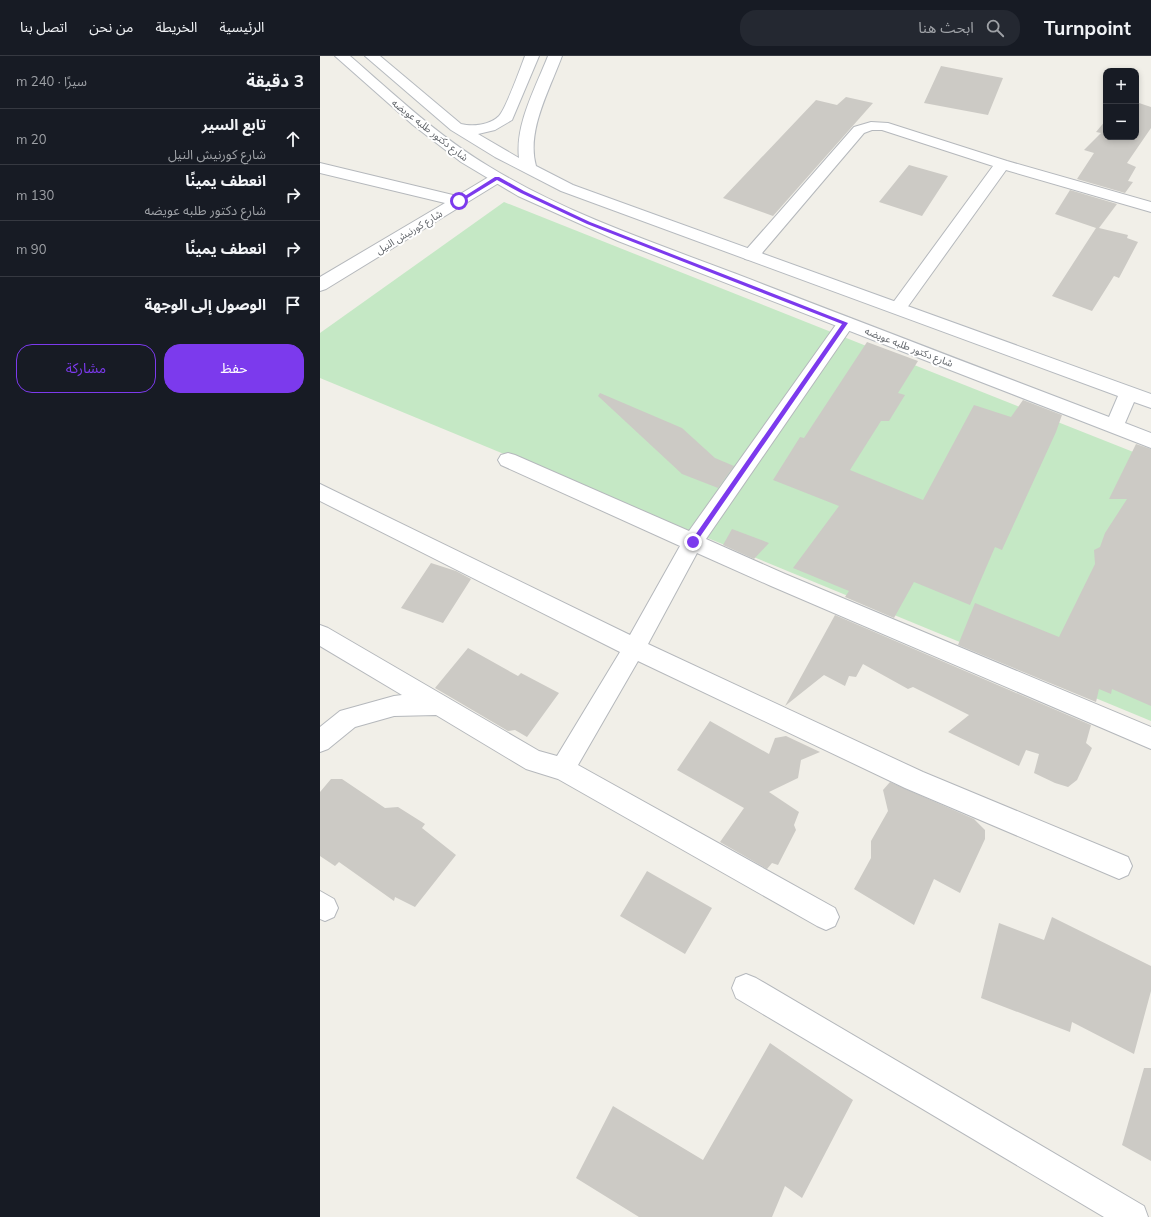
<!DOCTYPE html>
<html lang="ar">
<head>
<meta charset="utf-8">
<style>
	:root { --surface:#171b24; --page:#242831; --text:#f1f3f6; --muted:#9ea1a6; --line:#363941; --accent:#7c3aed }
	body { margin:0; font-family:Mulish,"Noto Sans Arabic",sans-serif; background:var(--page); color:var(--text); direction:rtl }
	.controls { position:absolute; right:12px; top:12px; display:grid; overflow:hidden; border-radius:8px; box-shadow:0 2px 6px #0003 }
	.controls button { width:36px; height:36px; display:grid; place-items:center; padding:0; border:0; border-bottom:1px solid var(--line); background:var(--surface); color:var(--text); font:20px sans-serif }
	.stop { position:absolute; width:12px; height:12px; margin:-9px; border:3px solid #7c3aed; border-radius:50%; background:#fff }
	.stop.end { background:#7c3aed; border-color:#fff; box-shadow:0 1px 4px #0008 }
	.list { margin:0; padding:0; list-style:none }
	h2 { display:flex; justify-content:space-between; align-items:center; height:52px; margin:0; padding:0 16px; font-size:17px }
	h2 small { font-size:13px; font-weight:400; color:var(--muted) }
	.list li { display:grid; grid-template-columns:26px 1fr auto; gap:12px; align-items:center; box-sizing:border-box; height:56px; padding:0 16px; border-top:1px solid var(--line) }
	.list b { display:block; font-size:15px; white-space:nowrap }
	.list p { margin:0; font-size:13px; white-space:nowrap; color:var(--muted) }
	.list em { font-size:13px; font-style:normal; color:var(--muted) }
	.actions { display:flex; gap:8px; padding:12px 16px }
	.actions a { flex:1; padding:9px 0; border:1px solid var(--accent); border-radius:16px; text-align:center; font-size:14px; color:var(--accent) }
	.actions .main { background:var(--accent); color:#fff }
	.icon { flex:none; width:22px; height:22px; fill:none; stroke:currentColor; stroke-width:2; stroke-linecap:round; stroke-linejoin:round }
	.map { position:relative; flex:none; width:831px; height:1161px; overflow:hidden; direction:ltr }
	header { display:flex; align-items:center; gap:24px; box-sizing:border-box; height:56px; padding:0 20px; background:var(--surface); border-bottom:1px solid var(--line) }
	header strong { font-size:19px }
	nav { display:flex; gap:22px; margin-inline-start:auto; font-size:14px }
	.search { width:280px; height:36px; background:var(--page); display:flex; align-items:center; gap:10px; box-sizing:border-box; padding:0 14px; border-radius:16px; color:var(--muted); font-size:15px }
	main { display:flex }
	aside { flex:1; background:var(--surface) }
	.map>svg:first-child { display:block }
</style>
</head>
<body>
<header>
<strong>Turnpoint</strong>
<div class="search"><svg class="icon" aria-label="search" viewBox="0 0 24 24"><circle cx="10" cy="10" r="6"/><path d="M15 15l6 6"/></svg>ابحث هنا</div>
<nav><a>الرئيسية</a><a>الخريطة</a><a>من نحن</a><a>اتصل بنا</a></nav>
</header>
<main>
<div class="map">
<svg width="831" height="1161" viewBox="0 0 831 1161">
	<rect width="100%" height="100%" fill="#f1efe8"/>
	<!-- green -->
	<path fill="#c5e8c5" d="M184,146L831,403V665L0,322V277Z"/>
	<!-- building -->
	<path fill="#cccac5" d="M621,10L683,22L668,59L604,47Z
		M526,41L553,47L453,160L403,142L496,44L517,49Z
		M816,46L831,51V72L807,107L816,111L808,125L813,126L805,137L757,123L774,97L764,94L781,77L776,76L786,64V81H816Z
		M589,109L628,120L602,160L559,146Z
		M750,134L797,148L779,172L808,179L807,182L818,186L799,222L794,220L772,255L732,240L776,172L735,158Z
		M547,286L598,305L578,337L585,339L569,365H561L530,414L603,444L654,349L691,361L703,344L742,359L736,376L682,494L675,491L650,549L594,526L574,562L525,541L529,535L473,512L519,450L453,424L480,381L484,382Z
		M280,337L362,372L395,402L414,410L398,432L362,418L278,340Z
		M816,388L831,393V650L792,633L791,638L779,633L776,646L638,589L655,547L739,581L775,508L774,494L780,491L785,477L807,443H789Z
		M412,473L449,487L434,503L403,489Z
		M111,507L136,515L151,523L123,567L81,552Z
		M515,559L771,669L766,687L772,692L757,724L748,731L735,727L714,717L719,698L706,694L699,710L628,676L649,659L593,631L588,633L543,608L536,621L529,620L525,630L504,619L465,650Z
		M148,592L198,620L201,617L239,637L207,681L195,674L188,675L115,632Z
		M390,665L449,698L455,682L466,680L500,696L481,704L478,722L449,736L479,756L474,769L476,774L458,809L452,807L447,813L400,786L424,752L357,714Z
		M11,723H22L65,752L78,751L105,768L102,772L136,799L95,851L75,841L74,845L19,806L15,810L0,800V736Z
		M570,726L654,763L665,774V783L640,837L614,823L594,869L534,833L551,802V785L568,755L563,734Z
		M327,815L392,852L365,898L300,860Z
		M732,861L831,910V935L814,998L752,966L750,976L661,942L679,867L724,884Z
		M450,987L533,1044L482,1142L465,1130L452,1161H319L256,1122L293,1050L383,1104Z
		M824,1012H831V1105L802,1089Z"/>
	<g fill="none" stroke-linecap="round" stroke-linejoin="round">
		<defs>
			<path id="street" d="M551,66L568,67L687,105L831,146V156L686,114L584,256L578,258L572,256L569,252L572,248L673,110L562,74H552L544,77L437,203L431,204L425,203L423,199L425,195L534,71Z
				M0,107L137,140L172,119L177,117L182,119L185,122L182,125L6,233L0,235V221L125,147L0,117Z
				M526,261L532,263L535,267L532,271L386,483L465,518L831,671V693L451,530L377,497L328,588L603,716L808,801L812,810L808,819L799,823L585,732L318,605L258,709L515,852L519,861L515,870L506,874L497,870L238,723L206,713L116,659L74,660L35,671L8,693L0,696V671L20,655L74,640L82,639L0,590V569L8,572L219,695L237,700L300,596L0,445V428L310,579L360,490L181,409L178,404L181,399L188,397L195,399L369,475L520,263Z
				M0,835L14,843L18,852L14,861L5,865L0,863Z
				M426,918L436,922L824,1150L828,1161H784L416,942L412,932L416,922Z"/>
			<path id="secondary" d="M15,0H30C75,39 119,81 170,111C247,158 335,187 419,219C543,267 666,314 789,361L798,340L241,135L175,101L131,74L45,0H60L141,68C153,71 170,69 179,60C185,54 201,11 205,0H219L192,64L175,74L158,78L199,102C195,68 216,31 228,0H242C230,33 206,75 216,110L253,129L333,158L831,338V352L814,346L805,367L831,377V392L298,185L198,140L141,106L93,69Z"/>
		</defs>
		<!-- street casing -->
		<use href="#street" stroke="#b5b8bc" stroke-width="2"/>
		<!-- secondary casing -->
		<use href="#secondary" stroke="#b6babf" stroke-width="2"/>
		<!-- street -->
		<use href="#street" fill="#fff" fill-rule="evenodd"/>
		<!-- secondary -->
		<use href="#secondary" fill="#fff" fill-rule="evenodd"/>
	</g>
	<!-- route -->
	<path fill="#7c3aed" d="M175,121H179L204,135L270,166L528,267L375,488H371V485L522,268L267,168L201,137L177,124L141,146L137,145Z"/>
	<g text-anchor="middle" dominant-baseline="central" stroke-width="4" stroke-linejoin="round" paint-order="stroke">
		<!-- far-street labels -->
		<g font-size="10" fill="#5f6368" stroke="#fff">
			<text transform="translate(110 74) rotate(38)">شارع دكتور طلبه عويضه</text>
			<text transform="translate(89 176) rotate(-31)">شارع كورنيش النيل</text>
			<text transform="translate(589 291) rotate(21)">شارع دكتور طلبه عويضه</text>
		</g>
	</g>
</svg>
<div class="controls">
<button>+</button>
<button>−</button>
</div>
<div class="stop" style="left:139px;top:145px"></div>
<div class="stop end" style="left:373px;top:486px"></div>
</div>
<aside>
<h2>3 دقيقة<small>سيرًا · 240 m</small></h2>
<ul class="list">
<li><svg class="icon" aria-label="ahead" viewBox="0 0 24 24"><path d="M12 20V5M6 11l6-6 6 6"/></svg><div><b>تابع السير</b><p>شارع كورنيش النيل</p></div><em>20 m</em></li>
<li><svg class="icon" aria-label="right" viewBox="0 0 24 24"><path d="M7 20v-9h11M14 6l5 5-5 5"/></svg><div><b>انعطف يمينًا</b><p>شارع دكتور طلبه عويضه</p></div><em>130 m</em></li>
<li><svg class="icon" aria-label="right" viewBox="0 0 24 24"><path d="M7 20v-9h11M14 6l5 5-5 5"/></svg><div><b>انعطف يمينًا</b></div><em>90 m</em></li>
<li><svg class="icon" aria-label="arrive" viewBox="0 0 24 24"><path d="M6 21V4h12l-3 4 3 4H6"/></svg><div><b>الوصول إلى الوجهة</b></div></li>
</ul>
<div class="actions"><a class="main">حفظ</a><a>مشاركة</a></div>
</aside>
</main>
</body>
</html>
